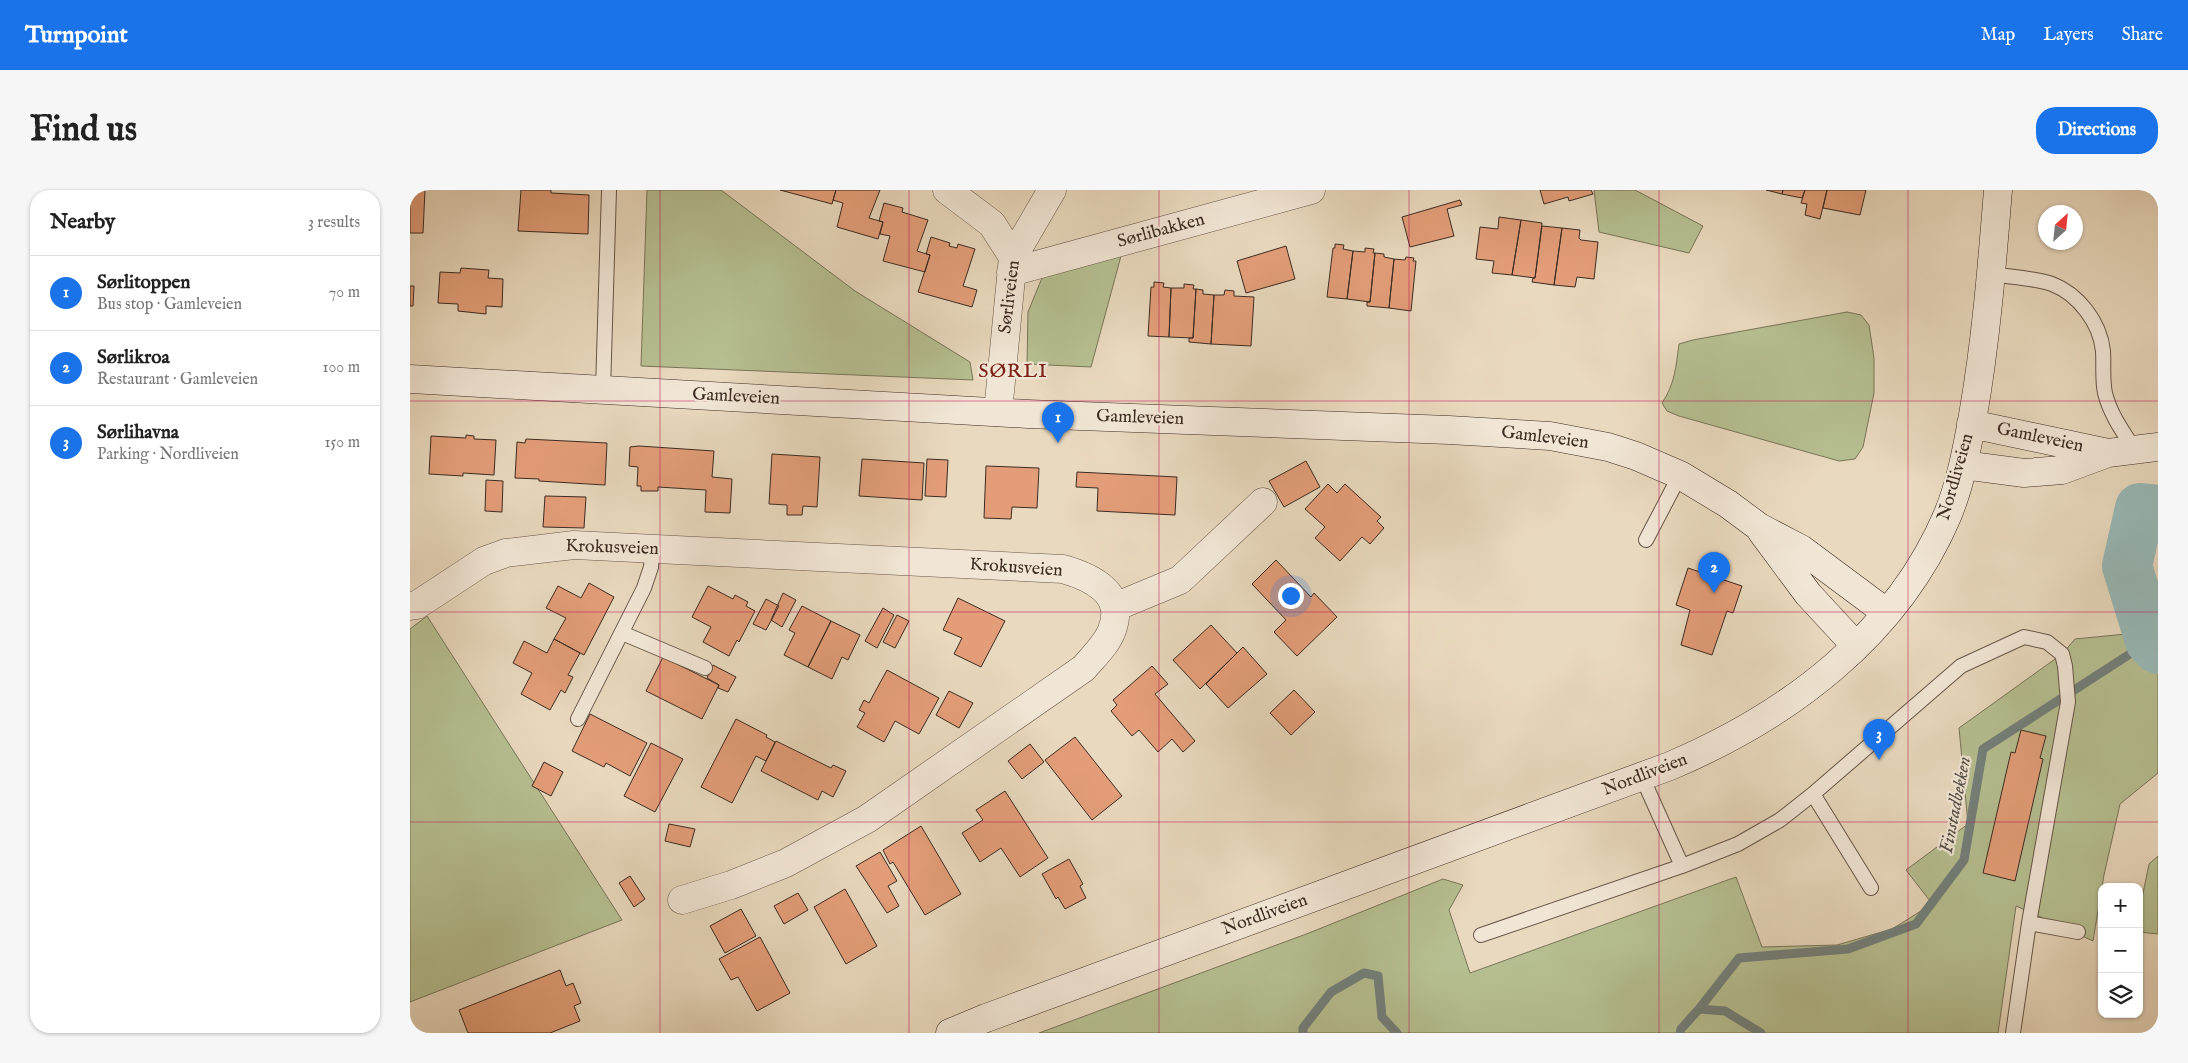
<!DOCTYPE html>
<html lang="en">
<head>
<meta charset="utf-8">
<style>
	:root { --surface:#fff; --page:#f6f6f6; --text:#222; --muted:#767676; --line:#e0e0e0; --accent:#1a73e8 }
	body { margin:0; font-family:"IM FELL English",serif; background:var(--page); color:var(--text) }
	.controls { position:absolute; right:15px; bottom:15px; display:grid; overflow:hidden; border-radius:10px; box-shadow:0 1px 4px #0004 }
	.controls button { width:45px; height:45px; display:grid; place-items:center; padding:0; border:0; border-bottom:1px solid var(--line); background:var(--surface); color:var(--text); font:25px sans-serif }
	.compass { position:absolute; left:1628px; top:15px; width:45px; height:45px; border-radius:50%; background:var(--surface); box-shadow:0 1px 4px #0004; rotate:27deg }
	.you { position:absolute; left:880px; top:405px; width:18px; height:18px; margin:-12px; border:4px solid #fff; border-radius:50%; background:#1a73e8; box-shadow:0 0 0 8px #1a73e833 }
	.badge { display:grid; place-items:center; width:32px; height:32px; border-radius:50%; background:var(--accent); color:#fff; font-size:16px; font-weight:700 }
	.pin { position:absolute; translate:-50% -41px; filter:drop-shadow(0 1px 2px #0008) }
	.pin::after { content:''; position:absolute; top:26px; width:18px; height:15px; background:inherit; clip-path:polygon(0 0,100% 0,50% 100%) }
	.list { margin:0; padding:0; list-style:none }
	h2 { display:flex; justify-content:space-between; align-items:center; height:65px; margin:0; padding:0 20px; font-size:21px }
	h2 small { font-size:16px; font-weight:400; color:var(--muted) }
	.list li { display:grid; grid-template-columns:32px 1fr auto; gap:15px; align-items:center; box-sizing:border-box; height:75px; padding:0 20px; border-top:1px solid var(--line) }
	.list b { display:block; font-size:19px; white-space:nowrap }
	.list p { margin:0; font-size:16px; white-space:nowrap; color:var(--muted) }
	.list em { font-size:16px; font-style:normal; color:var(--muted) }
	.icon { flex:none; width:28px; height:28px; fill:none; stroke:currentColor; stroke-width:2; stroke-linecap:round; stroke-linejoin:round }
	.map { position:relative; flex:none; width:1748px; height:843px; overflow:hidden; border-radius:20px }
	header { display:flex; align-items:center; gap:30px; box-sizing:border-box; height:70px; padding:0 25px; background:var(--accent); color:#fff }
	header strong { font-size:24px }
	nav { display:flex; gap:28px; margin-inline-start:auto; font-size:18px }
	.intro { display:flex; align-items:center; justify-content:space-between; box-sizing:border-box; height:120px; padding:0 30px }
	h1 { margin:0; font-size:35px }
	.button { padding:12px 22px; border-radius:20px; background:var(--accent); color:#fff; font-size:18px; font-weight:700 }
	main { display:flex; gap:30px; padding:0 30px }
	aside { flex:1; background:var(--surface); border-radius:20px; box-shadow:0 1px 4px #0004 }
	.map>svg:first-child { display:block }
</style>
</head>
<body>
<header>
<strong>Turnpoint</strong>
<nav><a>Map</a><a>Layers</a><a>Share</a></nav>
</header>
<div class="intro"><h1>Find us</h1><a class="button">Directions</a></div>
<main>
<aside>
<h2>Nearby<small>3 results</small></h2>
<ul class="list">
<li><span class="badge">1</span><div><b>Sørlitoppen</b><p>Bus stop · Gamleveien</p></div><em>70 m</em></li>
<li><span class="badge">2</span><div><b>Sørlikroa</b><p>Restaurant · Gamleveien</p></div><em>100 m</em></li>
<li><span class="badge">3</span><div><b>Sørlihavna</b><p>Parking · Nordliveien</p></div><em>150 m</em></li>
</ul>
</aside>
<div class="map">
<svg width="1748" height="843" viewBox="0 0 1748 843">
	<rect width="100%" height="100%" fill="#e9d9be"/>
	<filter id="stains"><feTurbulence type="fractalNoise" baseFrequency=".004" numOctaves="4"/><feColorMatrix values="0 0 0 0 .2 0 0 0 0 .09 0 0 0 0 .02 0 0 0 .5 -.17"/></filter>
	<radialGradient id="worn" r=".72"><stop offset=".6" stop-color="#630" stop-opacity="0"/><stop offset="1" stop-color="#630" stop-opacity=".3"/></radialGradient>
	<!-- green -->
	<path fill="#b6bf91" stroke="#79755a" d="M237,0H311L445,101L560,172L563,190L231,176Z
		M1184,0H1225L1293,36L1279,63L1189,42Z
		M711,66L681,177L617,174L618,122L634,83Z
		M1437,122L1451,125L1459,135L1464,168V203L1453,257L1445,269L1429,271L1269,226L1257,221L1252,213C1265,194 1266,176 1269,154L1283,150Z
		M17,426L212,730L0,812V439Z
		M1716,444L1748,447V583L1710,614L1694,685L1683,751L1606,716L1588,843H629L899,743L1033,689L1053,695L1039,720L1060,783L1326,687L1352,757L1427,755L1482,739L1511,721L1520,711L1496,680L1558,634L1549,538L1652,464L1665,449Z
		M1748,666V744L1729,742V723L1739,674Z"/>
	<g fill="none" stroke-linecap="round" stroke-linejoin="round">
		<!-- stream -->
		<path stroke="#73807b" stroke-width="9" d="M1289,819L1315,821L1351,843
			M893,843V838L921,802L954,783L968,786L972,827L987,843
			M1270,843L1271,839L1289,819L1329,768L1438,759L1506,734L1554,670L1573,559L1740,451"/>
		<!-- river -->
		<path stroke="#98b9b7" stroke-width="50" d="M1748,320L1730,318L1717,376L1740,451L1748,459"/>
	</g>
	<!-- building -->
	<path fill="#e39e79" stroke="#3c2b22" d="M0,0H15L13,43H0Z
		M111,0H141V3L179,5L178,44L108,41Z
		M370,0H426L422,14Z
		M426,0H470L459,28L473,32L468,49L427,37L433,13L423,10Z
		M1130,0H1181L1183,4L1159,11L1158,7L1134,14Z
		M1356,0H1373L1372,4Z
		M1373,0H1395L1392,8L1372,4Z
		M1395,0H1417L1410,29L1395,25L1397,14L1391,13Z
		M1417,0H1456L1450,25L1413,18Z
		M1050,10L1052,15L1037,19L1044,46L1000,57L992,27Z
		M474,13L493,18L492,22L518,30L507,61L520,65L515,82L473,71L480,46L470,44L473,32L469,31Z
		M1089,27L1111,30L1102,85L1082,83L1084,71L1066,69L1070,37L1088,39Z
		M1111,30L1132,33L1125,88L1102,85Z
		M1132,36L1152,38L1144,95L1122,92L1123,88H1125Z
		M1152,38L1170,40L1169,48L1171,50L1188,52L1184,89L1167,87L1165,97L1144,95Z
		M521,47L540,53L539,56L547,58L548,54L565,59L553,96L567,100L562,117L508,102L520,65L516,64Z
		M925,54L934,55L933,59L943,61L937,109L917,107L923,58H925Z
		M876,56L885,89L836,103L827,71Z
		M955,58L964,59L963,63H965L960,112L937,109L943,61L955,62Z
		M965,63L974,64V67L984,69L979,118L957,116V112H960Z
		M996,67L1004,68L1003,71H1006L1001,121L979,118L984,69L995,70Z
		M51,78L79,80L78,88L93,89L92,117L76,116V124L48,121V114L28,113L30,82L50,83Z
		M744,92L754,93L753,97L761,98L759,147L738,146L741,97H744Z
		M774,94L784,95L783,99H786L783,148L759,147L761,98H774Z
		M0,96H4L3,116H0Z
		M786,99L793,100V104L804,105L801,154L779,152V148H783Z
		M815,100L824,101V106L844,107L841,156L801,154L804,105H814Z
		M56,245L64,246V249L86,250L84,285L53,283V286L19,284L21,246L56,248Z
		M116,249L197,253L195,295L129,291V289L105,288L107,252L115,253Z
		M229,256L304,261L302,287L322,289L320,323L295,322L296,300L248,297V301H231V296H227L228,277L219,276L220,257Z
		M362,264L410,267L407,317L393,316L392,325H377V315L359,314Z
		M452,269L514,273L512,310L449,306Z
		M517,269L538,270L536,307L515,306Z
		M896,271L910,297L874,317L859,291Z
		M576,276L629,278L627,318L602,317L601,329L574,328Z
		M667,282L767,287L765,325L687,321L688,298L666,297Z
		M76,290L93,291L92,322L75,321Z
		M918,294L927,303L935,294L971,327L967,331L974,338L960,354L952,347L930,371L905,348L915,337L895,319Z
		M135,306L176,307L174,338L133,337Z
		M866,370L901,407L904,403L927,427L887,466L864,442L876,430L842,394Z
		M1278,378L1332,396L1323,423L1317,421L1302,465L1271,455L1280,420L1266,415Z
		M179,393L204,407L174,465L144,449L156,428L136,418L148,396L171,408Z
		M298,396L323,409L325,405L338,412L336,416L345,421L329,452L327,450L319,466L293,452L301,437L282,427Z
		M373,403L386,410L372,437L361,430Z
		M548,408L595,431L571,477L544,464L552,448L533,440Z
		M356,409L369,416L356,440L343,434Z
		M392,416L421,431L398,477L374,465L385,443L379,440Z
		M473,418L484,425L467,458L455,451Z
		M487,425L499,431L485,458L473,452Z
		M421,431L450,445L438,470L432,467L422,489L398,477Z
		M801,435L827,463L790,499L763,470Z
		M144,449L170,463L158,485L163,487L155,503L151,500L140,520L111,504L122,483L103,473L114,451L137,463Z
		M833,457L857,484L818,518L796,494Z
		M253,467L309,495L292,529L236,501Z
		M303,475L326,487L318,502L308,498L309,495L297,488Z
		M742,476L758,494L745,504L785,551L773,562L762,549L748,562L729,540L722,546L701,521L707,515L703,510Z
		M477,480L529,508L509,544L485,531L474,552L447,537L455,523L449,520L454,510L459,513Z
		M884,500L905,522L881,545L860,523Z
		M539,501L563,513L549,538L526,525Z
		M180,524L237,553L220,586L196,573L194,577L162,561Z
		M326,529L357,545L356,547L365,552L356,571L346,566L322,613L291,597Z
		M1611,540L1636,546L1630,568L1633,569L1605,691L1573,683L1601,562L1605,563Z
		M665,547L712,606L682,630L635,570Z
		M366,551L421,578L423,575L436,581L423,607L412,601L408,610L351,581Z
		M241,553L273,569L245,622L214,606Z
		M620,554L634,572L612,589L598,571Z
		M134,572L153,582L141,606L122,596Z
		M595,601L638,668L610,687L591,658L570,672L552,643L573,630L566,620Z
		M259,634L285,639L280,657L255,651Z
		M511,636L551,704L515,725L483,672L480,674L473,660Z
		M470,662L487,691L478,696L489,716L477,723L446,676Z
		M659,669L673,694L670,696L676,708L655,719L648,707L646,709L632,684Z
		M220,686L235,709L224,717L209,693Z
		M435,699L467,756L436,774L404,717Z
		M388,703L398,720L374,734L364,716Z
		M331,719L346,746L315,763L300,736Z
		M350,747L380,803L347,821L328,787L321,790L309,769Z
		M150,780L156,796L163,793L171,813L164,816L170,831L140,843H58L49,820Z"/>
	<g fill="none" stroke-linecap="round" stroke-linejoin="round">
		<defs>
			<path id="lane" d="M1581,84C1599,87 1625,88 1642,94C1668,104 1690,132 1693,161C1694,175 1692,189 1695,203C1700,224 1713,242 1725,260
				M193,200L199,0
				M1236,350L1270,285
				M212,443L295,478
				M168,529L234,398L241,377L242,360
				M1232,587L1272,676L1328,654L1370,630L1403,604L1551,476L1614,447L1637,452L1652,464L1655,476L1658,512L1619,733L1603,843
				M1403,604L1461,698
				M1619,733L1668,742
				M1071,745L1272,676"/>
			<path id="street" d="M537,0L582,34L603,67
				M601,82L901,0
				M588,222L603,67L642,0
				M0,416L7,415L74,371L96,363L164,355L653,379C681,387 716,403 702,440C697,454 684,466 674,478L457,629L376,673L321,695L272,710
				M705,417L770,390L853,312"/>
			<path id="secondary" d="M0,189L618,224L1039,240L1140,246L1198,257L1226,266L1270,285L1318,314L1349,337L1391,359L1477,423
				M1561,234L1698,263
				M1553,275L1614,283L1652,280L1698,263L1748,257
				M1352,342L1398,404L1446,456
				M540,843L576,828L1260,576C1378,526 1487,445 1538,324C1551,292 1557,258 1563,225C1576,151 1582,75 1588,0"/>
		</defs>
		<!-- lane casing -->
		<use href="#lane" stroke="#675649" stroke-width="16"/>
		<!-- street casing -->
		<use href="#street" stroke="#675649" stroke-width="29"/>
		<!-- secondary casing -->
		<use href="#secondary" stroke="#3c2b22" stroke-width="29"/>
		<!-- lane -->
		<use href="#lane" stroke="#f1e6d5" stroke-width="14"/>
		<!-- street -->
		<use href="#street" stroke="#f1e6d5" stroke-width="28"/>
		<!-- secondary -->
		<use href="#secondary" stroke="#f1e6d5" stroke-width="28"/>
	</g>
	<!-- grid -->
	<path fill="none" stroke="#c2185b" stroke-width="1" stroke-opacity="0.55" d="M250,0V843M499,0V843M749,0V843M999,0V843M1249,0V843M1498,0V843M0,211H1748M0,422H1748M0,632H1748"/>
	<g text-anchor="middle" dominant-baseline="central" stroke-width="4.5" stroke-linejoin="round" paint-order="stroke">
		<!-- street labels -->
		<g font-size="18" fill="#3c2b22" stroke="#f1e6d5">
			<text transform="translate(751 41) rotate(-15)">Sørlibakken</text>
			<text transform="translate(600 107) rotate(-83)">Sørliveien</text>
			<text transform="translate(326 207) rotate(3)">Gamleveien</text>
			<text transform="translate(730 228) rotate(2)">Gamleveien</text>
			<text transform="translate(1135 248) rotate(7)">Gamleveien</text>
			<text transform="translate(1630 248) rotate(12)">Gamleveien</text>
			<text transform="translate(1546 287) rotate(-74)">Nordliveien</text>
			<text transform="translate(202 358) rotate(2)">Krokusveien</text>
			<text transform="translate(606 378) rotate(4)">Krokusveien</text>
			<text transform="translate(1235 585) rotate(-21)">Nordliveien</text>
			<text transform="translate(855 725) rotate(-20)">Nordliveien</text>
		</g>
		<!-- water labels -->
		<g font-size="19" font-style="italic" fill="#534e47" stroke="#f1e6d5">
			<text transform="translate(1546 615) rotate(-79)">Finstadbekken</text>
		</g>
		<!-- quarter labels -->
		<g font-size="20" letter-spacing="1" fill="#7a1f14" stroke="#f1e6d5">
			<text x="603" y="181">SØRLI</text>
		</g>
	</g>
	<rect width="100%" height="100%" filter="url(#stains)"/>
	<rect width="100%" height="100%" fill="url(#worn)"/>
</svg>
<div class="controls">
<button>+</button>
<button>−</button>
<button><svg class="icon" aria-label="layers" viewBox="0 0 24 24"><path d="M12 4l9 5-9 5-9-5zM3 14l9 5 9-5"/></svg></button>
</div>
<svg class="compass" viewBox="-18 -18 36 36"><path d="M0-13l5 13h-10z" fill="#e53935"/><path d="M0 13l5-13h-10z" fill="#767676"/></svg>
<div class="you"></div>
<div class="pin badge" style="left:648px;top:253px">1</div>
<div class="pin badge" style="left:1304px;top:403px">2</div>
<div class="pin badge" style="left:1469px;top:570px">3</div>
</div>
</main>
</body>
</html>
